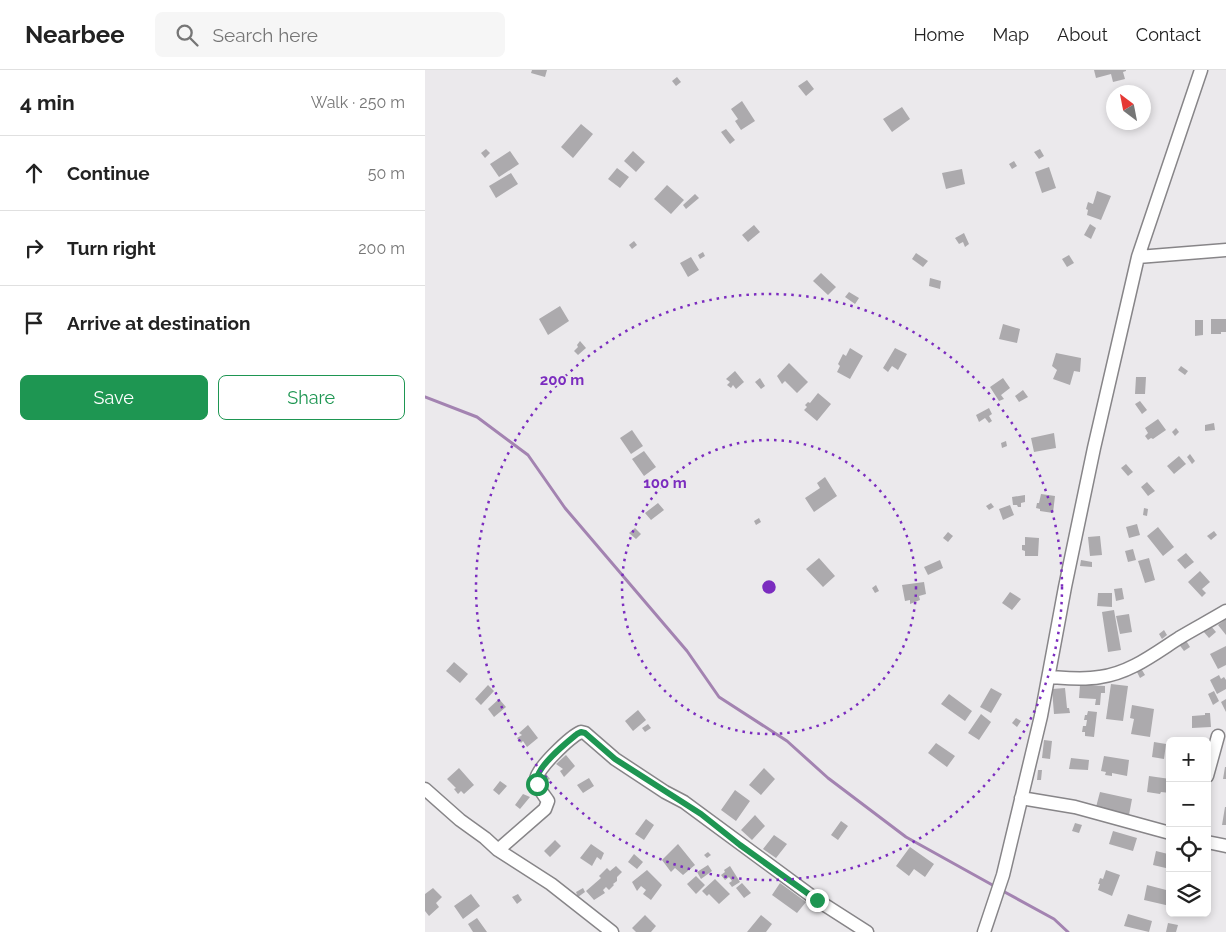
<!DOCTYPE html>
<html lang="en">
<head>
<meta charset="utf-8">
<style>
	:root { --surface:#fff; --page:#f6f6f6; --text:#222; --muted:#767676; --line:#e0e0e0; --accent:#1e9652 }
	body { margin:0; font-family:Raleway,sans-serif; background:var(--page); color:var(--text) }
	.controls { position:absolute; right:15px; bottom:15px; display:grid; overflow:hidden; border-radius:8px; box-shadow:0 2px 8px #0003 }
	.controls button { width:45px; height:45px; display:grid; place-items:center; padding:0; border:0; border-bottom:1px solid var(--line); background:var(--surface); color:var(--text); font:25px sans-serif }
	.compass { position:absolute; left:681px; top:15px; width:45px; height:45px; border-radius:50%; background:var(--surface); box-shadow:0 2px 8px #0003; rotate:328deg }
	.stop { position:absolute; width:15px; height:15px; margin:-11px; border:4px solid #1e9652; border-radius:50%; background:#fff }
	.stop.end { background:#1e9652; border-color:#fff; box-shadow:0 1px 5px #0008 }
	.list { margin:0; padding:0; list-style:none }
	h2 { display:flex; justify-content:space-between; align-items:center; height:65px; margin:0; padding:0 20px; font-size:21px }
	h2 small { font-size:16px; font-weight:400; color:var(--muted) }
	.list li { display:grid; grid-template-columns:32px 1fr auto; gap:15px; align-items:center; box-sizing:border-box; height:75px; padding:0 20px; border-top:1px solid var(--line) }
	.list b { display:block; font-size:19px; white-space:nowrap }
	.list em { font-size:16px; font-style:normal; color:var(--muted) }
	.actions { display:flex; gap:10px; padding:15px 20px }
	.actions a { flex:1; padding:11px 0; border:1px solid var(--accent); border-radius:8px; text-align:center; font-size:18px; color:var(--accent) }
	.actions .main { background:var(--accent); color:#fff }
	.icon { flex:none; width:28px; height:28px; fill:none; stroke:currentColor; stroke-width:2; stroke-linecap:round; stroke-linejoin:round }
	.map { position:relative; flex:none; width:801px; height:862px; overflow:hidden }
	header { display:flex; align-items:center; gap:30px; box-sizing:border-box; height:70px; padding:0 25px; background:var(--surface); border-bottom:1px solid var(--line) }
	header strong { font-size:24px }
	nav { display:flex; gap:28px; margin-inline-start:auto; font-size:18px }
	.search { width:350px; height:45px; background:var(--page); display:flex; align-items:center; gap:12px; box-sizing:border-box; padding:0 18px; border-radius:8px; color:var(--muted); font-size:19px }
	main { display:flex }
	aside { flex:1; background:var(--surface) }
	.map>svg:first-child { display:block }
</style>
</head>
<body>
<header>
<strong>Nearbee</strong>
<div class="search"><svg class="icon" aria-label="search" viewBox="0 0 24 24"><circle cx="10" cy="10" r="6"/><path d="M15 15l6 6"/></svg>Search here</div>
<nav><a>Home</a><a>Map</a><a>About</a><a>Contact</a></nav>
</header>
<main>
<aside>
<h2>4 min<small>Walk · 250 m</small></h2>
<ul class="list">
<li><svg class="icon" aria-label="ahead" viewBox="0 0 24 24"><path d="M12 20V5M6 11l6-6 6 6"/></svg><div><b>Continue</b></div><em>50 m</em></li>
<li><svg class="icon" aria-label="right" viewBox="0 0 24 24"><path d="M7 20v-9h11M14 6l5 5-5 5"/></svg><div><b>Turn right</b></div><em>200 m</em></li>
<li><svg class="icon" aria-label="arrive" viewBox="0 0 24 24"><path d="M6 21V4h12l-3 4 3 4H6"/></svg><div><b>Arrive at destination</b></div></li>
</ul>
<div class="actions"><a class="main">Save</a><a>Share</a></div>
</aside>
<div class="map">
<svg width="801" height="862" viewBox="0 0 801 862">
	<rect width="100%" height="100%" fill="#ebe9ec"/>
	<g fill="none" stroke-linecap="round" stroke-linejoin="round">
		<!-- stream -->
		<path stroke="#a383b1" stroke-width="3" d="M0,327L52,347L103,385L140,438L262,581L294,627L362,671L403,708L481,767L571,817
			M576,820L629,849L643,862"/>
	</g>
	<!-- building -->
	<path fill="#acaaad" d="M107,0H122L120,7L106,3Z
		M669,0H701V1L698,2L700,9L688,12L686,4L671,8Z
		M252,7L256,12L251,16L247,11Z
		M382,10L389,19L381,26L373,16Z
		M317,31L330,51L316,60L310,51L313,49L306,39Z
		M477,37L485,49L467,62L458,49Z
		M156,54L168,64L148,88L136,77Z
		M301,59L310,70L305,74L296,62Z
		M61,79L65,83L60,88L56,83Z
		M615,79L619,86L614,89L609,82Z
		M85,81L94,94L74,107L65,94Z
		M208,81L220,92L211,102L199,91Z
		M589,91L592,96L587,99L584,94Z
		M624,97L631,118L617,123L610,102Z
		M192,98L204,107L195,118L183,109Z
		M537,99L540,114L521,119L517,103Z
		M86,103L93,114L71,128L64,116Z
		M242,115L259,130L246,144L229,129Z
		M672,121L686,126L676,150L662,145L663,140L661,139L663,132L668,134Z
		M270,124L274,128L261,139L258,135Z
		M665,154L671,158L666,169L659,165Z
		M329,155L335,162L323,172L317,165Z
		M539,163L544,174L540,177L538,172L534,174L530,168Z
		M209,171L212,175L207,179L204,175Z
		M278,182L280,186L275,189L273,185Z
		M491,183L503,191L498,197L487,189Z
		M644,185L649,193L642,197L637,189Z
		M266,187L274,200L263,207L255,193Z
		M396,203L411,217L403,225L388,211Z
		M505,208L516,211L515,219L504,216Z
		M424,222L434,228L430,234L420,227Z
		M135,236L144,251L123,265L114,249Z
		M786,249H801V262H796V264H786Z
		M770,250H778V265L770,266Z
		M578,254L595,259L592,273L574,269Z
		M155,271L161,278L153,285L149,281L153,277L152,275Z
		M425,278L438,286L425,309L412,302L415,296L413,294L418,284L421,286Z
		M470,278L482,284L473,300L467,296L463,302L458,298Z
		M631,283L656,288L655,302L649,301L645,315L628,309L632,300L627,296Z
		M364,293L383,312L372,323L360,311L357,314L352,306Z
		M756,296L763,301L760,305L753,300Z
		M310,301L319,312L311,319L308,315L306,318L302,315L305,312L301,309Z
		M711,307H721L720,324H710Z
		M335,308L340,316L336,319L330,312Z
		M578,308L585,318L576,325L579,329L574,331L565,317Z
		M598,320L603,327L594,332L590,326Z
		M393,323L406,334L392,351L379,340L382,337L380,335L383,332L385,333Z
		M715,331L722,340L717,344L710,334Z
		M564,338L567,344L564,346L567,351L564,353L560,348L554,352L551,345Z
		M733,349L741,360L728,369L726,368L723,370L720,366L723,363L720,358Z
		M789,353L790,360L780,361V355Z
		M751,358L754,362L750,366L747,362Z
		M207,360L218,376L206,384L195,368Z
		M629,363L631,378L609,382L606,368Z
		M581,371L582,376L577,378L576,373Z
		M219,381L231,397L219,406L207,389Z
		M765,384L770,391L767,394L762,387Z
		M754,386L761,394L749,404L742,396Z
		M701,394L708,402L703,406L696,398Z
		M400,407L412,426L389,442L380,428L395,418L392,413Z
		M722,412L730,421L723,426L716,417Z
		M616,424L630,426L628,443L615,441V439L611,438L612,433H614Z
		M600,425V432L596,433V437H593L592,435H588L587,427Z
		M233,433L239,440L226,450L220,443Z
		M566,433L569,437L564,440L561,436Z
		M585,435L589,445L578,450L574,439Z
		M719,438L723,439L722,446L718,445Z
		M334,448L336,452L331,455L329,451Z
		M712,454L715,465L704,468L701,457Z
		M733,457L749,477L738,486L722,466Z
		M210,458L216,464L211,469L204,463Z
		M789,461L792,465L786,470L782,466Z
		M523,462L528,466L523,472L518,468Z
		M675,466L677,485L665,486L663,467Z
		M600,467L614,468L613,486H600V481L597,480V475H600Z
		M708,479L711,490L703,492L700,481Z
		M761,483L769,492L760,499L752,490Z
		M394,488L410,506L398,517L381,499Z
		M724,488L730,510L720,513L713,491Z
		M515,490L518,498L503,505L499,497Z
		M656,490L667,492V497L655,496Z
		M775,501L785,512L777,519L781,523L777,527L763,512Z
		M499,512L501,524L494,526L495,530L485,534V530L480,531L477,515Z
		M451,515L454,521L450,523L447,518Z
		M697,518L699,529L691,531L689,519Z
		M585,522L596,529L587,540L577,533Z
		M673,523H687V537L672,536Z
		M689,540L696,580L683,582L677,542Z
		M704,544L707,562L695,564L691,546Z
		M801,549V565L793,555Z
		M785,555L791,562L784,568L778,561Z
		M739,560L742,565L737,569L734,564Z
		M760,569L765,577L759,581L753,573Z
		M801,576V595L793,599L785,584Z
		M29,592L43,604L35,613L21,601Z
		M717,600L720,605L715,608L712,602Z
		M794,605L796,609L799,607L801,610V619L792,624L785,610Z
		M686,614L703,616L698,651L681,649Z
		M63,615L69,621L56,635L50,629Z
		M655,615L680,616V623H676L675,635H670L671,629L654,628Z
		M566,618L577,624L566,643L555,637Z
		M640,618L642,638H644L645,643L629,644L627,619Z
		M789,621L794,631L788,635L783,624Z
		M524,624L547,641L540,651L516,634Z
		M74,629L81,637L69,647L63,639Z
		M801,629V642L796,632Z
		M707,635L729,639L725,667L706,664L709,649L705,648Z
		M213,640L221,650L208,661L200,651Z
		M663,641L672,642L669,667L660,666V662H657L658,656H661L662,650H659L660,645H662Z
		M780,643H785L786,657L767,658V646L780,645Z
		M556,644L566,652L554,670L543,663Z
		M591,648L596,651L592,657L587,653Z
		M223,654L226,658L220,662L217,658Z
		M103,655L113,668L102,677L98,671L96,673L92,668L97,665L94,663Z
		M619,670L627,671L625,689L617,688Z
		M729,672L741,674L739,689L727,687Z
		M511,673L530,686L522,697L503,683Z
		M141,685L150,696L139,707L135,701L138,699L131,694Z
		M679,686L704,690L702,706L687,703V706L680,705L681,702L676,701Z
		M646,688L664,690L663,700L644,699Z
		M800,697H801V709H798Z
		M34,698L49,715L39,724L36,721L33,724L29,719L31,718L22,709Z
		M339,698L350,709L336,725L324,715Z
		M613,700H617L616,710H612Z
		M121,704L125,709L121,711L118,706Z
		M724,706L745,709V723L736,722L735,724L722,722Z
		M164,708L169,716L158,723L152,715Z
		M75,711L82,716L74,725L68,720Z
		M310,720L325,731L311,751L296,740Z
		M675,722L707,729L704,745L671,737Z
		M98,724L105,727L95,739L90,735Z
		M800,737H801V755H797Z
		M330,745L340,756L327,770L316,760Z
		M221,749L229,755L219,770L210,764Z
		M416,751L423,756L413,770L406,765Z
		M650,753L657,755L654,763L647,761Z
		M688,761L712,768L708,781L684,774Z
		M349,765L362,774L351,788L338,779Z
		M130,770L136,776L125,787L119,781Z
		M166,774L179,783L176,790L172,787L167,796L155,788Z
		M253,774L270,795L258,805L250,798L246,802L237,790Z
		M485,777L509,794L500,807L489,799L484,806L471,796Z
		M731,781L743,784L745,781V799L728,795Z
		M283,782L286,785L282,788L279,785Z
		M209,784L218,792L212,799L203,792Z
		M283,795L287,801L276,809L272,802Z
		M191,796L197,802L192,807V811L188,814L189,815L184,820L181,817L178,820L180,823L169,830L161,821L176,808L174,806L182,798L185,801Z
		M305,796L315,812L307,817L304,813L307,811L304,807L300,810L296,805L300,802L299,800Z
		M222,800L237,815L226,830L218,824L221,820L216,816L212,821L207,812Z
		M681,800L695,805L687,826L673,820L675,814H673L675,808L678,809Z
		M271,806L280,815L271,824L262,814Z
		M290,809L305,824L294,834L284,824L282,826L277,821Z
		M317,813L326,823L319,828L311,818Z
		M355,813L381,832L372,843L347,825Z
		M722,815L745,821V836L719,830Z
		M8,818L17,827L11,833L14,837L4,846L0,841V824Z
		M158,818L160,822L153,827L151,822Z
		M46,824L55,836L38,849L29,836Z
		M93,824L97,830L92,834L87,827Z
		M703,844L727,851L724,862L699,856Z
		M220,845L231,856L226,862H211L207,858Z
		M336,845L347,854L341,862H322Z
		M52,848L62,862H48L43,854Z
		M743,853L753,855L751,862H741Z"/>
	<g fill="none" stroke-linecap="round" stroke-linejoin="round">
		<defs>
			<path id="minor" d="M713,187L801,180
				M625,607C641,608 658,610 675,607C705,603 729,584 754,568C769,559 786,550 801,541
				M782,706L793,666
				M0,719L35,750L60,768L73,780L126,814L187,862
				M596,728L650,737L745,763
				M782,772L801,776
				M73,780L120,739L123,731C119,725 112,717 111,710C110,700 146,666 156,662L160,663L190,689L240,722L259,732L392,830L442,862
				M559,862L578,805L616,646L640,517L669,378L713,187L776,0"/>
		</defs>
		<!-- minor casing -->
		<use href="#minor" stroke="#878588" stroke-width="15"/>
		<!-- minor -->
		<use href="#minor" stroke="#fff" stroke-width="12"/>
	</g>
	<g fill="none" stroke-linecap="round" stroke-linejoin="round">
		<!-- route -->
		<path stroke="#1e9652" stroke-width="6" d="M112,714C107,700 141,673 152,664L156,662L160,663L190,689L276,744L315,775L392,830"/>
	</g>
	<!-- distance rings -->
	<g fill="none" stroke="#7b2cbf" stroke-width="2.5" stroke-dasharray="2.5 5">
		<circle cx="344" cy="517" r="147"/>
		<circle cx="344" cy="517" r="293"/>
	</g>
	<circle cx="344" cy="517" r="8" fill="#7b2cbf" stroke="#ebe9ec" stroke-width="2.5"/>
	<g font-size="15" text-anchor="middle" font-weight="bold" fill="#7b2cbf" stroke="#ebe9ec" stroke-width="4" stroke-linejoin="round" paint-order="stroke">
		<text x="137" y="315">200 m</text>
		<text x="240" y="418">100 m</text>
	</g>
</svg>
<div class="controls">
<button>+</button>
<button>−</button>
<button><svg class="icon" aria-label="locate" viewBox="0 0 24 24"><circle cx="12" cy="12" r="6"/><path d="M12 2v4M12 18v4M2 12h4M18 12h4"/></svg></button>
<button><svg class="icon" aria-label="layers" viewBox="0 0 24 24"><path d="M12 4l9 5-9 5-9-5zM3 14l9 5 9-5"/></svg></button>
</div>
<svg class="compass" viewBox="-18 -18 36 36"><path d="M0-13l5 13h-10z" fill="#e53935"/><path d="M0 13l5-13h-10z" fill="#767676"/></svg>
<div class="stop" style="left:112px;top:714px"></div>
<div class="stop end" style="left:392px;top:830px"></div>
</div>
</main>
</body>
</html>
